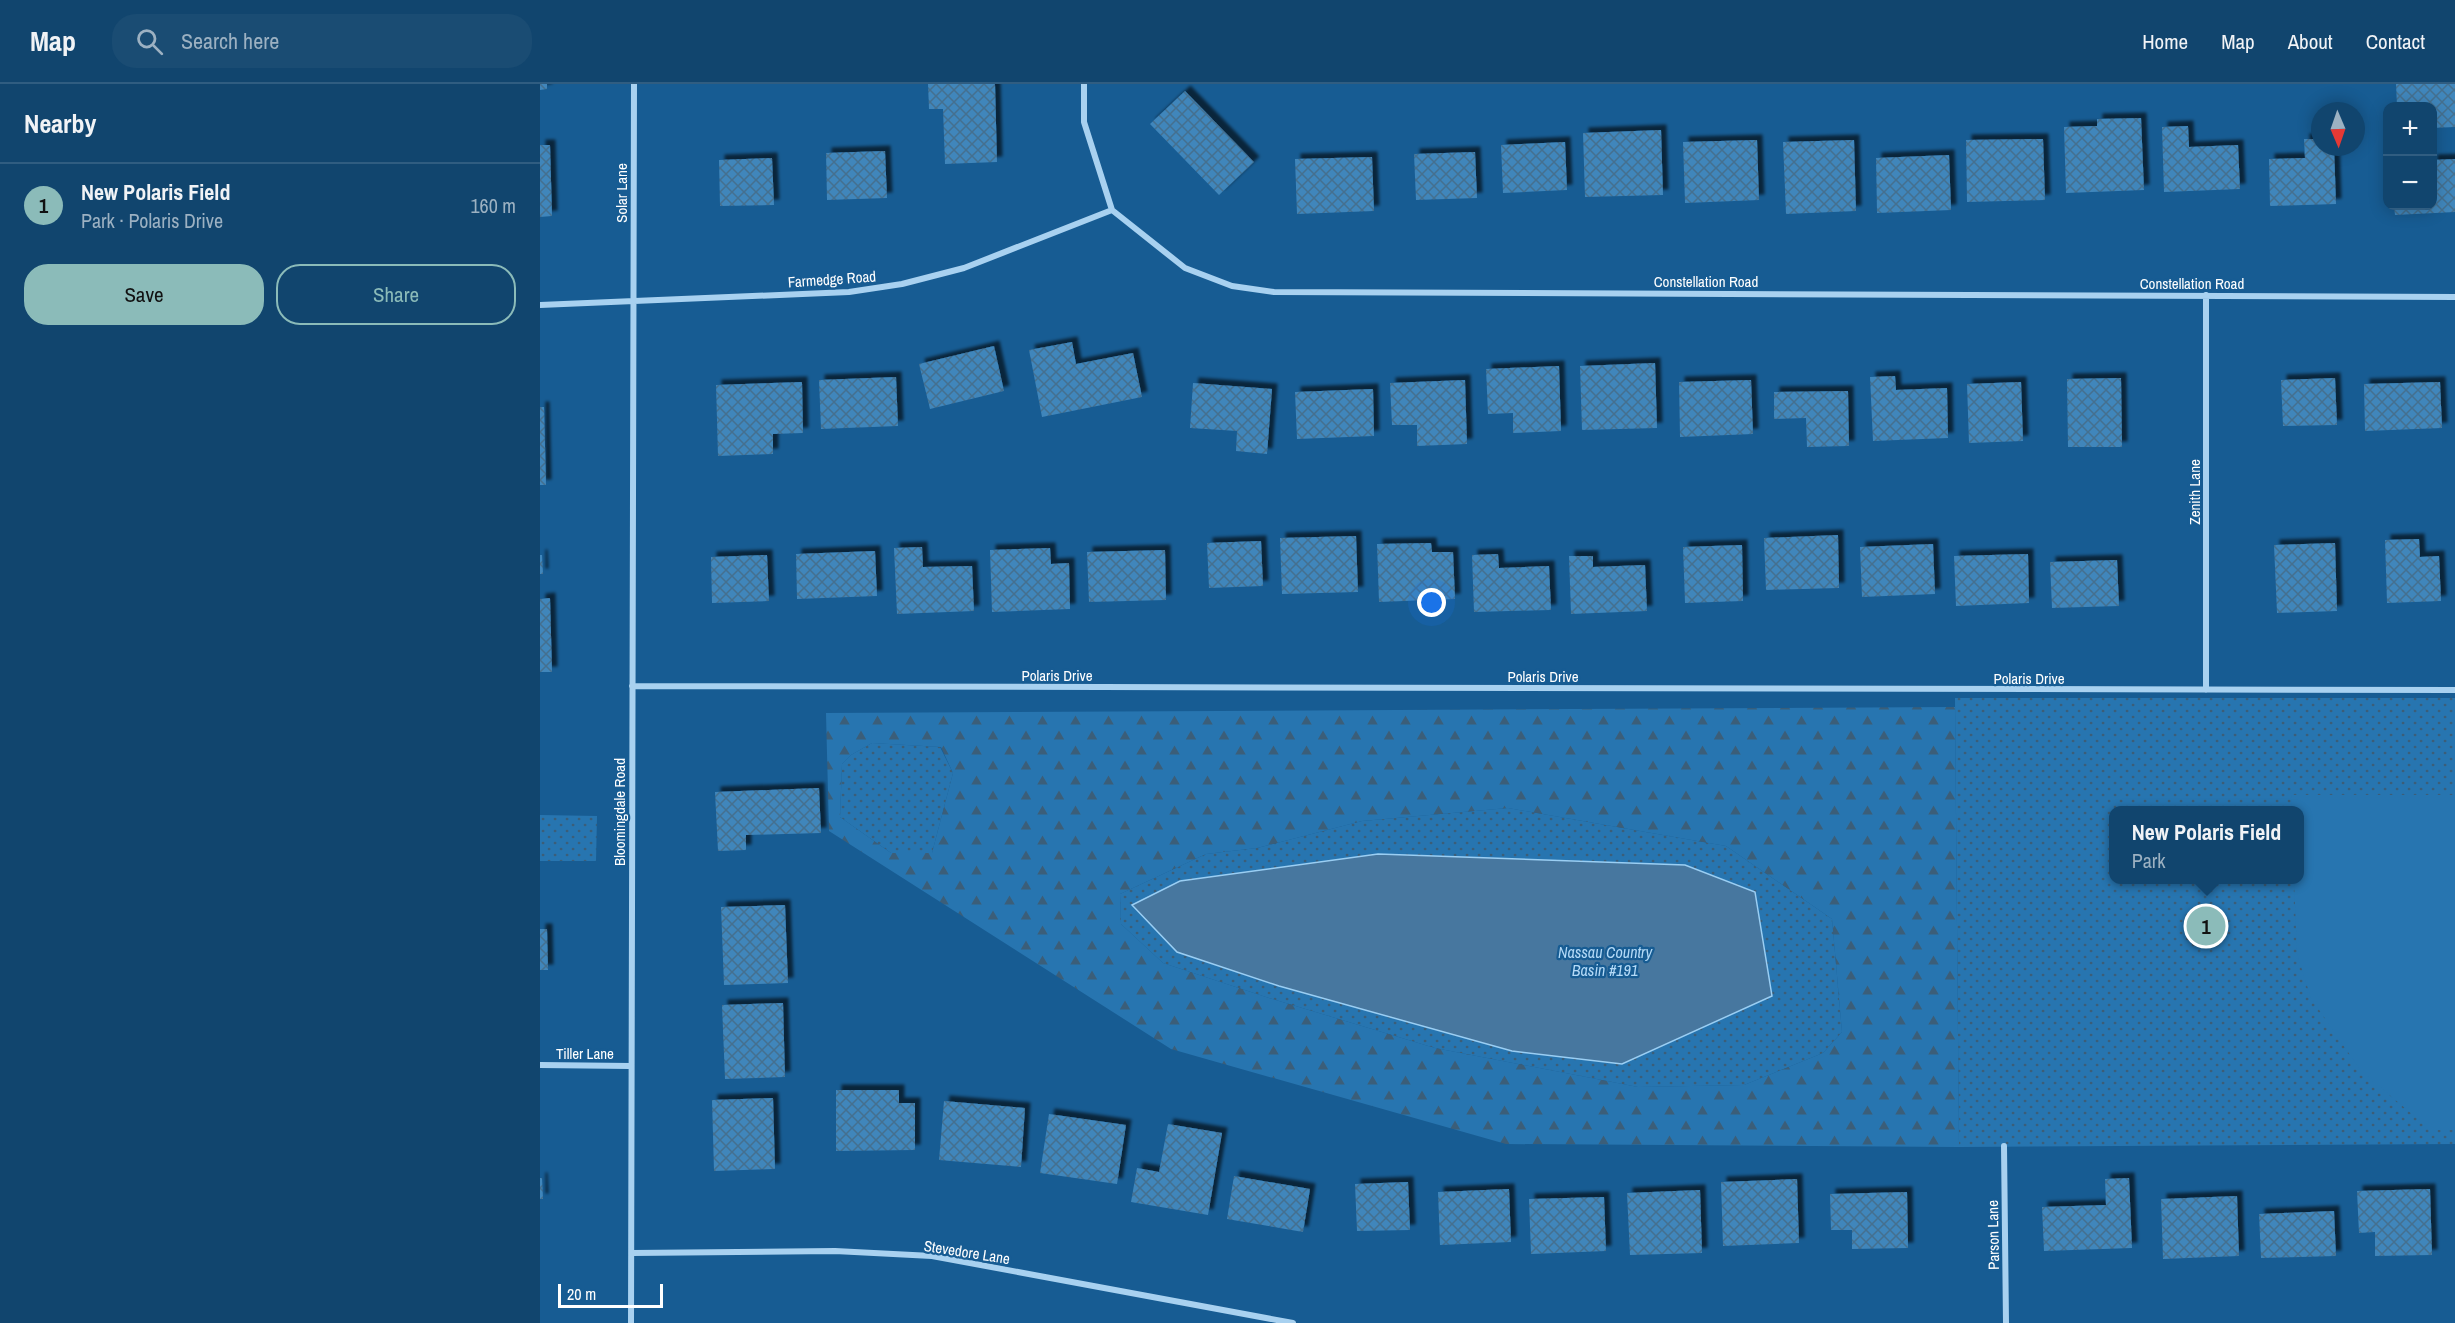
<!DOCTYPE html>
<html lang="en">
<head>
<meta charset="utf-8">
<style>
	:root { --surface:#11456e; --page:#1a4c73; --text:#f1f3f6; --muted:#9cb1c2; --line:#305d81; --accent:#8bbbb9 }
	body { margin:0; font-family:"Archivo Narrow",sans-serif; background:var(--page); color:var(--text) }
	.controls { position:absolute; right:18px; top:18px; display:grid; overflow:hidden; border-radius:12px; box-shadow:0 3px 15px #0003 }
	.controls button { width:54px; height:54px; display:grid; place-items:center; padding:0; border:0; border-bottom:2px solid var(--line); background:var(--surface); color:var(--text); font:30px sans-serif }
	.compass { position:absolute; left:1771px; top:18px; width:54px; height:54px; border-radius:50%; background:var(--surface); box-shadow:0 3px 15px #0003; rotate:178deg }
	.scale { position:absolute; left:18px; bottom:15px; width:105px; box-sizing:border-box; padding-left:6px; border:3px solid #fff; border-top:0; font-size:16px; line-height:21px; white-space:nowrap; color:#fff; -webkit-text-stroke:4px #175c93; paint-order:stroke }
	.you { position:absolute; left:892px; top:519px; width:21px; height:21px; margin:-15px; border:4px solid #fff; border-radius:50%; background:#1a73e8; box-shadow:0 0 0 9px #1a73e833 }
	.badge { display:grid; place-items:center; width:39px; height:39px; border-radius:50%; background:var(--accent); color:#111; font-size:20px; font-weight:700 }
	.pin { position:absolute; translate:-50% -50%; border:3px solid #fff; box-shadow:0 2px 6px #0006 }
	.popup { position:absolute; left:1569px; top:722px; width:195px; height:78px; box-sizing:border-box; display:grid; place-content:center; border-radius:12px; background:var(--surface); filter:drop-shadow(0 2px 4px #0005); font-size:20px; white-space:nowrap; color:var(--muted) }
	.popup b { font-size:22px; color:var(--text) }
	.popup::after { content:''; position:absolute; left:50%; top:100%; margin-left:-12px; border:12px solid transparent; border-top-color:var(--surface) }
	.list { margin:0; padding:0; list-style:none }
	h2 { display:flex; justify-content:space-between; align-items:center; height:78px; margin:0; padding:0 24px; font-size:26px }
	h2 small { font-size:20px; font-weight:400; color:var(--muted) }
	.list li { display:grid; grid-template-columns:39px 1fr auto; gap:18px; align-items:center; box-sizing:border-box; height:84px; padding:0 24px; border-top:2px solid var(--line) }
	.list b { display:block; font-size:22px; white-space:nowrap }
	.list p { margin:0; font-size:20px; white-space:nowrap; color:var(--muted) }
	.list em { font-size:20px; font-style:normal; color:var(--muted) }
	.actions { display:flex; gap:12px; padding:18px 24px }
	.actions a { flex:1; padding:14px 0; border:2px solid var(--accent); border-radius:24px; text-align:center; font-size:21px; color:var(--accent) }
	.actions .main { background:var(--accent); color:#111 }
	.icon { flex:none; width:33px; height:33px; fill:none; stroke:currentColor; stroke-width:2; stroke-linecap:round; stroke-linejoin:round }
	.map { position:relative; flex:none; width:1915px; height:1239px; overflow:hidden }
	header { display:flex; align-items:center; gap:36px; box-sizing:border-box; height:84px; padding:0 30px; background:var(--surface); border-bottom:2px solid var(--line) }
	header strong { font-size:28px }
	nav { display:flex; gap:33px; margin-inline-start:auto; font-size:21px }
	.search { width:420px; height:54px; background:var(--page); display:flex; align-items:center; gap:15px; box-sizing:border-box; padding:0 21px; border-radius:24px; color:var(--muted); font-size:22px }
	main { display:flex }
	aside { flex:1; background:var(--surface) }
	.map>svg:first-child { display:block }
</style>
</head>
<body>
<header>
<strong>Map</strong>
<div class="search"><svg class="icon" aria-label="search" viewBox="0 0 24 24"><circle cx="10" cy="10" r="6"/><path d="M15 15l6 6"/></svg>Search here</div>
<nav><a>Home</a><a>Map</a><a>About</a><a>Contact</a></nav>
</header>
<main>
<aside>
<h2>Nearby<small></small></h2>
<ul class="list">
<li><span class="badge">1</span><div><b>New Polaris Field</b><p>Park · Polaris Drive</p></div><em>160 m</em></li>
</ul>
<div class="actions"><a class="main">Save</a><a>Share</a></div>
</aside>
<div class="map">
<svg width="1915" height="1239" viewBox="0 0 1915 1239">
	<defs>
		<pattern id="green-dots" width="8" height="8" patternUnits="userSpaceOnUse" patternTransform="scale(1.5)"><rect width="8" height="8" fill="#2775b0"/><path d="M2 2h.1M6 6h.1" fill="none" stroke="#3b5e79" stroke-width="1.8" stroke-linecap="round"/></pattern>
		<pattern id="forest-firs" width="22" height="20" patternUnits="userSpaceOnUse" patternTransform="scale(1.5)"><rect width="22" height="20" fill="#2775b0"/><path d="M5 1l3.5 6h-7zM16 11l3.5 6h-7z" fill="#3b5e79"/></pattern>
		<pattern id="building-cross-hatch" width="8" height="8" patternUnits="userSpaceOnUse" patternTransform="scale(1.5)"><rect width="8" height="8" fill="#4086bb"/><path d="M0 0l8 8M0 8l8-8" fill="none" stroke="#456f8f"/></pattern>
		<filter id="shadow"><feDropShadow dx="5.5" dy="-5.5" stdDeviation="1.5" flood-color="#0009"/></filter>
	</defs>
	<rect width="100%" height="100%" fill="#175c93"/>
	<!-- green -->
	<path fill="url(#green-dots)" fill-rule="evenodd" d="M1415,614H1915V1060L1419,1063ZM1573,726H1759V796H1573Z
		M332,659L400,663L413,689L392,769H351L300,733L302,680L311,671Z
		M968,724L1186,762L1292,835L1302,948L1283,969L1204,1001L1098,1003L895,964L729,914L623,879L581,840L580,810L666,770L717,764L822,737Z
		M0,731L57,732L56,777H0Z"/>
	<!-- forest -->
	<path fill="url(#forest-firs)" fill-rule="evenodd" d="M1415,623L1419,1063L966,1060L631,965L289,747L286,629ZM332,659L401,663L413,689L392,769H351L300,733L302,680L311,671ZM968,724L1186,762L1292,835L1302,948L1283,969L1204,1001L1098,1003L895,964L729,914L623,879L581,840L580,810L666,770L717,764L822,737Z"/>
	<!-- pitch -->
	<path fill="#2775b0" d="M1751,711H1915V1046H1891L1821,987L1771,914L1757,870L1754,796H1759V726H1752Z"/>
	<!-- water -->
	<path fill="#47779f" stroke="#9acef3" stroke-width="1.5" d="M838,770L1145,781L1215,808L1232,912L1082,980L972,967L739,902L637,868L592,821L640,797Z"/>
	<!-- building -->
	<path fill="url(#building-cross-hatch)" filter="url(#shadow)" d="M0,0H7V5L0,6Z
		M388,0H455L457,78L405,80L403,25H389Z
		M1856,0H1915V43L1892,44V22H1857Z
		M645,7L714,78L679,111L610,40Z
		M1601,34L1604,106L1526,109L1524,43L1557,42V35Z
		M1648,42L1649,63L1698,61L1700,105L1624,108L1622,43Z
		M1121,46L1123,111L1045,113L1043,49Z
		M1503,55L1505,116L1427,118L1426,56Z
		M1764,55H1780V63H1794L1796,120L1730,122L1729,75L1765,74Z
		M1217,56L1219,116L1145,119L1143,58Z
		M1314,56L1316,127L1246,130L1243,58Z
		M1025,58L1027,106L963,109L961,61Z
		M0,61H10L12,132L0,133Z
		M345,67L347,114L287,116L286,69Z
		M935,68L937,114L876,116L874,70Z
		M1409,71L1411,126L1337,129L1336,74Z
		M832,73L834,127L757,130L755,75Z
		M232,74L234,121L180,122L179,76Z
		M1915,75V128L1855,131L1854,122H1892V76Z
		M532,258L536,280L593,269L602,313L502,333L489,266Z
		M454,262L464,307L390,325L379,280Z
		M1115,279L1117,344L1042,346L1040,282Z
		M1019,282L1021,347L973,349V329L948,330L946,285Z
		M1355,292L1356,306L1407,304L1408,354L1333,357L1330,293Z
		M356,293L358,342L281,345L279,296Z
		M1581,294L1582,363H1528L1527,295Z
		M1795,294L1797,341L1743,342L1741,296Z
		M925,296L927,360L877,362V341H852L850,299Z
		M1211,296L1213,350L1140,353L1139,298Z
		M262,298L263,349L233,350V370L178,372L176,301Z
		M1481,298L1483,357L1429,359L1427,300Z
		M1900,298L1902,344L1825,347L1824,300Z
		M653,299L732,305L727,370L696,367L697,347L650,344Z
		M833,305L834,352L757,355L755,308Z
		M1308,307L1309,362L1267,363L1266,334L1234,335V308Z
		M0,323H4L6,401H0Z
		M1298,451L1299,504L1226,506L1224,454Z
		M816,452L818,508L742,510L740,454Z
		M1879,455L1880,473L1899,472L1901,517L1847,519L1845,456Z
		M721,457L723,502L669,504L667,459Z
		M891,459L892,468H913L915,515L839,518L837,460Z
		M1795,459L1797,527L1737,529L1734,461Z
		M1393,460L1395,510L1322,513L1320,463Z
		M1202,461L1203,517L1145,519L1143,463Z
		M382,463L383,483L432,482L434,527L357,530L354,464Z
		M510,464L511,480L529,479L530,525L452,528L450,466Z
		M625,466L626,516L549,518L547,468Z
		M335,467L337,512L257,515L256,470Z
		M958,470L959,484L1009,482L1011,526L934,528L932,471Z
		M1488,470L1489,519L1416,522L1414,472Z
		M0,471H2L3,490H0Z
		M227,471L229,517L172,519L171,473Z
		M1029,472H1053V483L1105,481L1107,527L1031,530Z
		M1577,476L1579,522L1512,524L1510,478Z
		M10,514L12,588H0V515Z
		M279,704L281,749L206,751V766L178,767L175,708Z
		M245,821L248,899L184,901L181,823Z
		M0,845H7L8,886H0Z
		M243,919L245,993L185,995L182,921Z
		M296,1006H359V1019H375V1066L296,1067Z
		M233,1014L235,1085L174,1087L172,1016Z
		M404,1017L485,1024L481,1083L399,1076Z
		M509,1030L586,1041L577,1100L500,1089Z
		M628,1040L682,1049L668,1131L591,1118L597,1084L619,1088Z
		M694,1092L770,1105L763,1148L687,1135Z
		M0,1094H2L3,1115H0Z
		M1589,1094L1592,1164L1504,1167L1502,1123L1566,1121L1565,1095Z
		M1257,1095L1259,1159L1183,1162L1181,1098Z
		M868,1098L870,1146L817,1147L815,1100Z
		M969,1105L971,1158L900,1161L898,1108Z
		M1890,1105L1892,1171L1835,1172V1148L1819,1149L1817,1107Z
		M1160,1106L1162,1169L1090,1171L1087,1109Z
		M1367,1108L1368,1164L1312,1165V1146H1291L1290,1110Z
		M1697,1112L1699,1172L1623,1175L1621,1115Z
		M1064,1113L1066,1167L991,1170L989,1115Z
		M1794,1127L1796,1172L1721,1174L1719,1130Z"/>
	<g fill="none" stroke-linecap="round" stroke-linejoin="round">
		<!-- minor -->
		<path stroke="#a8d1f0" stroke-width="6" d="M544,0V38L572,126L645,184L692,202L734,208L1915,213
			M0,221L309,208L362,200L424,184L572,126
			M92,602L1915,606
			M1666,606V211
			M0,981L90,982
			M1464,1062L1466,1239
			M92,1169L295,1167L392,1172L753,1239
			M91,1239L94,0"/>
	</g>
	<g text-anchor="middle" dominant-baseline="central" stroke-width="4.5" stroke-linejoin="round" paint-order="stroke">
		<!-- street labels -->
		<g font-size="15" fill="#fff" stroke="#175c93">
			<text transform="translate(81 109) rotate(-90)">Solar Lane</text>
			<text transform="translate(292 195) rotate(-4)">Farmedge Road</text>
			<text x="1166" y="197">Constellation Road</text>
			<text x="1652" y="199">Constellation Road</text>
			<text transform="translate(1654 408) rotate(-90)">Zenith Lane</text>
			<text x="517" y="591">Polaris Drive</text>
			<text x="1003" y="592">Polaris Drive</text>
			<text x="1489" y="594">Polaris Drive</text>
			<text transform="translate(79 728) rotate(-90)">Bloomingdale Road</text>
			<text x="45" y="969">Tiller Lane</text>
			<text transform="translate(1453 1151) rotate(-91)">Parson Lane</text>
			<text transform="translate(427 1168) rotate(9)">Stevedore Lane</text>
		</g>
		<!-- water labels -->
		<g font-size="16" font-style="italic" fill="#b4daf7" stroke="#175c93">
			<text x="1065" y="868">Nassau Country<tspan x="1065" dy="18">Basin #191</tspan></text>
		</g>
	</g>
</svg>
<div class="controls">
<button>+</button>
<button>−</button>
</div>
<svg class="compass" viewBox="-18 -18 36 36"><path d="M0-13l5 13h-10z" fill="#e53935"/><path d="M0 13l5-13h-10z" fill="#9cb1c2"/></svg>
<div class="scale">20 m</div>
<div class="you"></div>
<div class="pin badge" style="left:1666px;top:842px">1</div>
<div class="popup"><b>New Polaris Field</b>Park</div>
</div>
</main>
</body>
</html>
